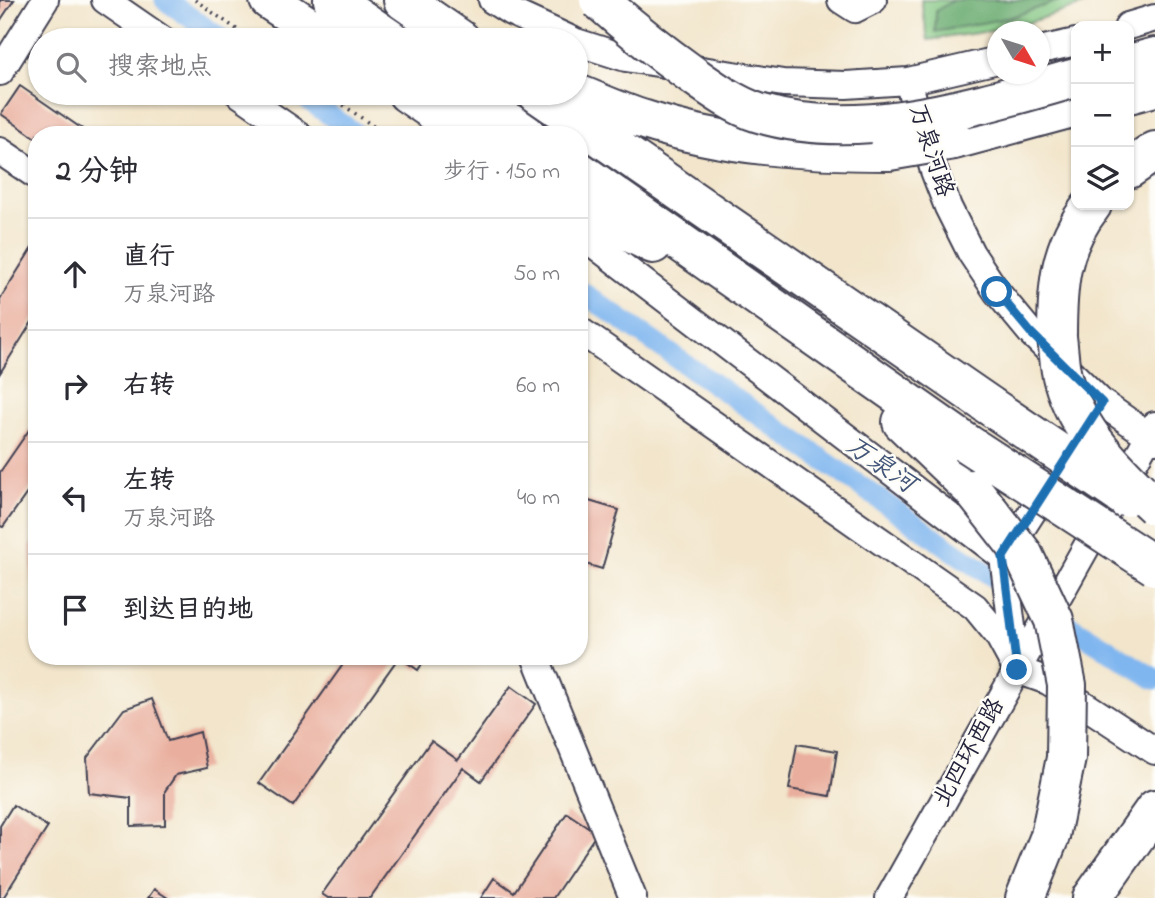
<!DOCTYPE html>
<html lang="zh">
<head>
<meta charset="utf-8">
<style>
	:root { --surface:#fff; --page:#f7f7f7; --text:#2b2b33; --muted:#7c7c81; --line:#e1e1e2 }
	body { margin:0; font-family:"Indie Flower","LXGW WenKai TC",sans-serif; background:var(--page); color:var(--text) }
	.controls { position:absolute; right:21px; top:21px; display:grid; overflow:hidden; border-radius:14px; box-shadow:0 2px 5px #0004 }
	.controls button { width:63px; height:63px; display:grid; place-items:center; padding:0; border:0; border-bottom:2px solid var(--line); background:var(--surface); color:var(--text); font:35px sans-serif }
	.compass { position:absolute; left:987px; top:21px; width:63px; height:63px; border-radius:50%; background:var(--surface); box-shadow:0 2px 5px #0004; rotate:129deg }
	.stop { position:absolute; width:21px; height:21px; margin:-16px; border:5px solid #1f6fb2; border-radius:50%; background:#fff }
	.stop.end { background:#1f6fb2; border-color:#fff; box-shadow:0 2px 7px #0008 }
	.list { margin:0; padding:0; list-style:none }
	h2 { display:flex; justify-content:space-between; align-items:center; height:91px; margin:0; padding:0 28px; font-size:30px }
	h2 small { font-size:23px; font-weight:400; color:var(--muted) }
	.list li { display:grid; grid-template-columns:46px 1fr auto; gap:21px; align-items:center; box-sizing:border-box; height:112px; padding:0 28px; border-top:2px solid var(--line) }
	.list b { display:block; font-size:26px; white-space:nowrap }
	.list p { margin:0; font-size:23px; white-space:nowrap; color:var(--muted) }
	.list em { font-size:23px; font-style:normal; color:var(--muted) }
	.icon { flex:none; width:38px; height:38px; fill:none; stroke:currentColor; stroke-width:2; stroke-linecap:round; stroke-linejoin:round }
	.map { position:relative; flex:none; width:1155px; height:898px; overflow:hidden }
	.search { position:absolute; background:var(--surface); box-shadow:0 2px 5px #0004; left:28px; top:28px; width:560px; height:77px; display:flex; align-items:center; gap:18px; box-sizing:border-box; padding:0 24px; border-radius:38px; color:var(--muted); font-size:26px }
	.panel { position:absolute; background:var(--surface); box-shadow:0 2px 5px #0004; left:28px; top:126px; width:560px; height:539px; border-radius:28px }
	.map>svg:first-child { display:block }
</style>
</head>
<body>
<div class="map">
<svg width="1155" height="898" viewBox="0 0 1155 898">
	<rect width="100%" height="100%" fill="#fdfcf7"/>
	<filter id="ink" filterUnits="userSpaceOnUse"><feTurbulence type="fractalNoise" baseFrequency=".0143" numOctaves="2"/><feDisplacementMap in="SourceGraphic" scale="14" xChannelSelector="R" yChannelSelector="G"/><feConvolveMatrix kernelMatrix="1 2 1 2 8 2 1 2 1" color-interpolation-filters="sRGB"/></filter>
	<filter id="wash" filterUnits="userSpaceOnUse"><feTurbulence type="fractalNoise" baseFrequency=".00686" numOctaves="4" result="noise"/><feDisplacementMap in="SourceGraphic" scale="28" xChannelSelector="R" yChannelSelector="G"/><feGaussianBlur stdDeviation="1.57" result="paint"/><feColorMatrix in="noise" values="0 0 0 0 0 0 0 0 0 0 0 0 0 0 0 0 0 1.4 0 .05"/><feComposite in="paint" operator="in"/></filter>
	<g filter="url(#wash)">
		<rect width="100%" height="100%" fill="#f2e5cb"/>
		<!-- green -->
		<path fill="#81c580" stroke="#52745e" stroke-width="2" d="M921,0H1098L1012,28L928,40Z"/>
		<!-- forest -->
		<path fill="#68aa6e" stroke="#456654" stroke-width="2" d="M953,0H1061L1012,17L935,32L936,11Z"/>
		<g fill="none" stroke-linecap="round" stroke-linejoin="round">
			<!-- canal -->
			<path stroke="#7fb6ef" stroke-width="21" d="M165,0L223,40
				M298,93L358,135
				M579,290L961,556L1015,591
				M1051,614L1155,679"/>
		</g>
		<g id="blocks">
			<!-- building -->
			<path fill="#e9ae9d" d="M0,0H14L0,21Z
				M20,86L91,135H37V139L1,114Z
				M37,240V314L0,373V299Z
				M29,430L37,434V479L3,527L0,526V472Z
				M579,498L619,510L602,569L579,562Z
				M37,537V582H32L30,546Z
				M349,656H427L418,670L399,657L293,806L259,783Z
				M511,686L536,704L481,781L463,768L370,898H328L322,894L431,741L458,760Z
				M152,699L168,741L200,732L207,768L176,775L165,791V825L131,826V798L89,793L87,758L124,709Z
				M797,744L837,751L830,796L789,789Z
				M13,805L48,827L3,898H0V826Z
				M567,813L597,833L553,898H481L494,878L514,892Z
				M154,889L168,898H148Z"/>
		</g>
	</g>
	<g filter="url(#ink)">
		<use href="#blocks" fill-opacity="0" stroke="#413f51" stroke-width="2"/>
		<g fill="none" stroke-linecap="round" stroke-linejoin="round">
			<defs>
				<path id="minor" d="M105,0L163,40
					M492,0L511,12L572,40
					M841,0L855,9L873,0
					M1128,26L1155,18
					M576,42L626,58L783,83L846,85L908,81L998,60
					M1040,50L1076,42
					M0,72L45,0
					M908,81L933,168L948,207L971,253L997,292L1031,333L1102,403L1155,440
					M238,93L299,135
					M0,151L37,176
					M579,233L1003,557L1016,658
					M579,330L975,607L998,635L1017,670L1048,681L1155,751
					M1006,553L1076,444
					M535,656L633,898
					M889,898L1155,425"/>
				<path id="highway" d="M269,0L329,40
					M333,0L391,40
					M403,0L461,40
					M1129,64L1155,57
					M407,93L468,135
					M467,93L527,135
					M537,93L990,406
					M575,93C598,102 621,113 645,120C724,146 807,151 889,151
					M1129,94L1155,87
					M954,140L1076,107
					M1129,169L1155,151
					M579,171L966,443
					M579,208L653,244
					M1057,337C1057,286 1059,247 1092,205
					M902,422L972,489
					M1025,898L1050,836
					M1092,898L1155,809"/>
			</defs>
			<!-- minor casing -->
			<use href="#minor" stroke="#413f51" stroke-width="30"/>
			<!-- highway casing -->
			<use href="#highway" stroke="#413f51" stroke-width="42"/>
			<!-- path -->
			<path stroke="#413f51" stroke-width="3.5" stroke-dasharray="2 5" stroke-linecap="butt" d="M195,0L252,40
				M326,93L386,135"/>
			<!-- minor -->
			<use href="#minor" stroke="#fff" stroke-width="26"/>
			<!-- highway -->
			<use href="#highway" stroke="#fff" stroke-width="38"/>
			<defs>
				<path id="highway-bridge" d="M599,0C628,26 658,50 690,73C711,88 734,105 759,113C860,144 978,105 1076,78
					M889,151L954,140
					M1057,337C1059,351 1059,367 1063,380C1077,431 1118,472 1155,506
					M990,406L1124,497
					M966,443L1155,566
					M972,489L1023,554L1054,620L1067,685L1066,758L1050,836"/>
			</defs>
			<!-- highway-bridge casing -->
			<use href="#highway-bridge" stroke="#413f51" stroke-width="42" stroke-linecap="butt"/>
			<!-- highway-bridge -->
			<use href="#highway-bridge" stroke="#fff" stroke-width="38"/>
		</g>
	</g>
	<g fill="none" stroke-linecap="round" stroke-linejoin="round" filter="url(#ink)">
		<!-- route -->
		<path stroke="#1f6fb2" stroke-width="9" d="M997,292L1031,333L1102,403L1003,557L1017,670"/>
	</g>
	<g text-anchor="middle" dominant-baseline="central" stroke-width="5" stroke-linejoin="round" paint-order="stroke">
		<!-- street labels -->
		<g font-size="24" fill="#22223b" stroke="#fdfcf7">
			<text transform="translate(930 151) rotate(72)">万泉河路</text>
			<text transform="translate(970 753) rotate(-61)">北四环西路</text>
		</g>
		<!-- water labels -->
		<g font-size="26" font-style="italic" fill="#43567a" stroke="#fdfcf7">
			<text transform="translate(880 466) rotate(35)">万泉河</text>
		</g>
	</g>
</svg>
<div class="controls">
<button>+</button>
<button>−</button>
<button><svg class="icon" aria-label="layers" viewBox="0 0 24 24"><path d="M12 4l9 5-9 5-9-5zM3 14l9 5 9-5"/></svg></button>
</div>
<svg class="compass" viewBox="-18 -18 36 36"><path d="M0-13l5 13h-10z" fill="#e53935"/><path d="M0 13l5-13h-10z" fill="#7c7c81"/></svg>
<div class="stop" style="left:997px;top:292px"></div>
<div class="stop end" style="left:1017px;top:670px"></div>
<div class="search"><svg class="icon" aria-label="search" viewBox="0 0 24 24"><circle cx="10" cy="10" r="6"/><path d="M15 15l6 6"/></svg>搜索地点</div>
<section class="panel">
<h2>2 分钟<small>步行 · 150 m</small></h2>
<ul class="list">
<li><svg class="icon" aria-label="ahead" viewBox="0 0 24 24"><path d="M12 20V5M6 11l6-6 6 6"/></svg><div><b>直行</b><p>万泉河路</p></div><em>50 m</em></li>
<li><svg class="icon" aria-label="right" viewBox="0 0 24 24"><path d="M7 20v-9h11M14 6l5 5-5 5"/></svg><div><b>右转</b></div><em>60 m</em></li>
<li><svg class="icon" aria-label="left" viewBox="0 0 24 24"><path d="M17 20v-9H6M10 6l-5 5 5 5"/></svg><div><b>左转</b><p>万泉河路</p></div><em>40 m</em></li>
<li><svg class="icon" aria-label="arrive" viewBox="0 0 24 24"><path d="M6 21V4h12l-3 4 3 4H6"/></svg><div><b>到达目的地</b></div></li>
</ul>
</section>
</div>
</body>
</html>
